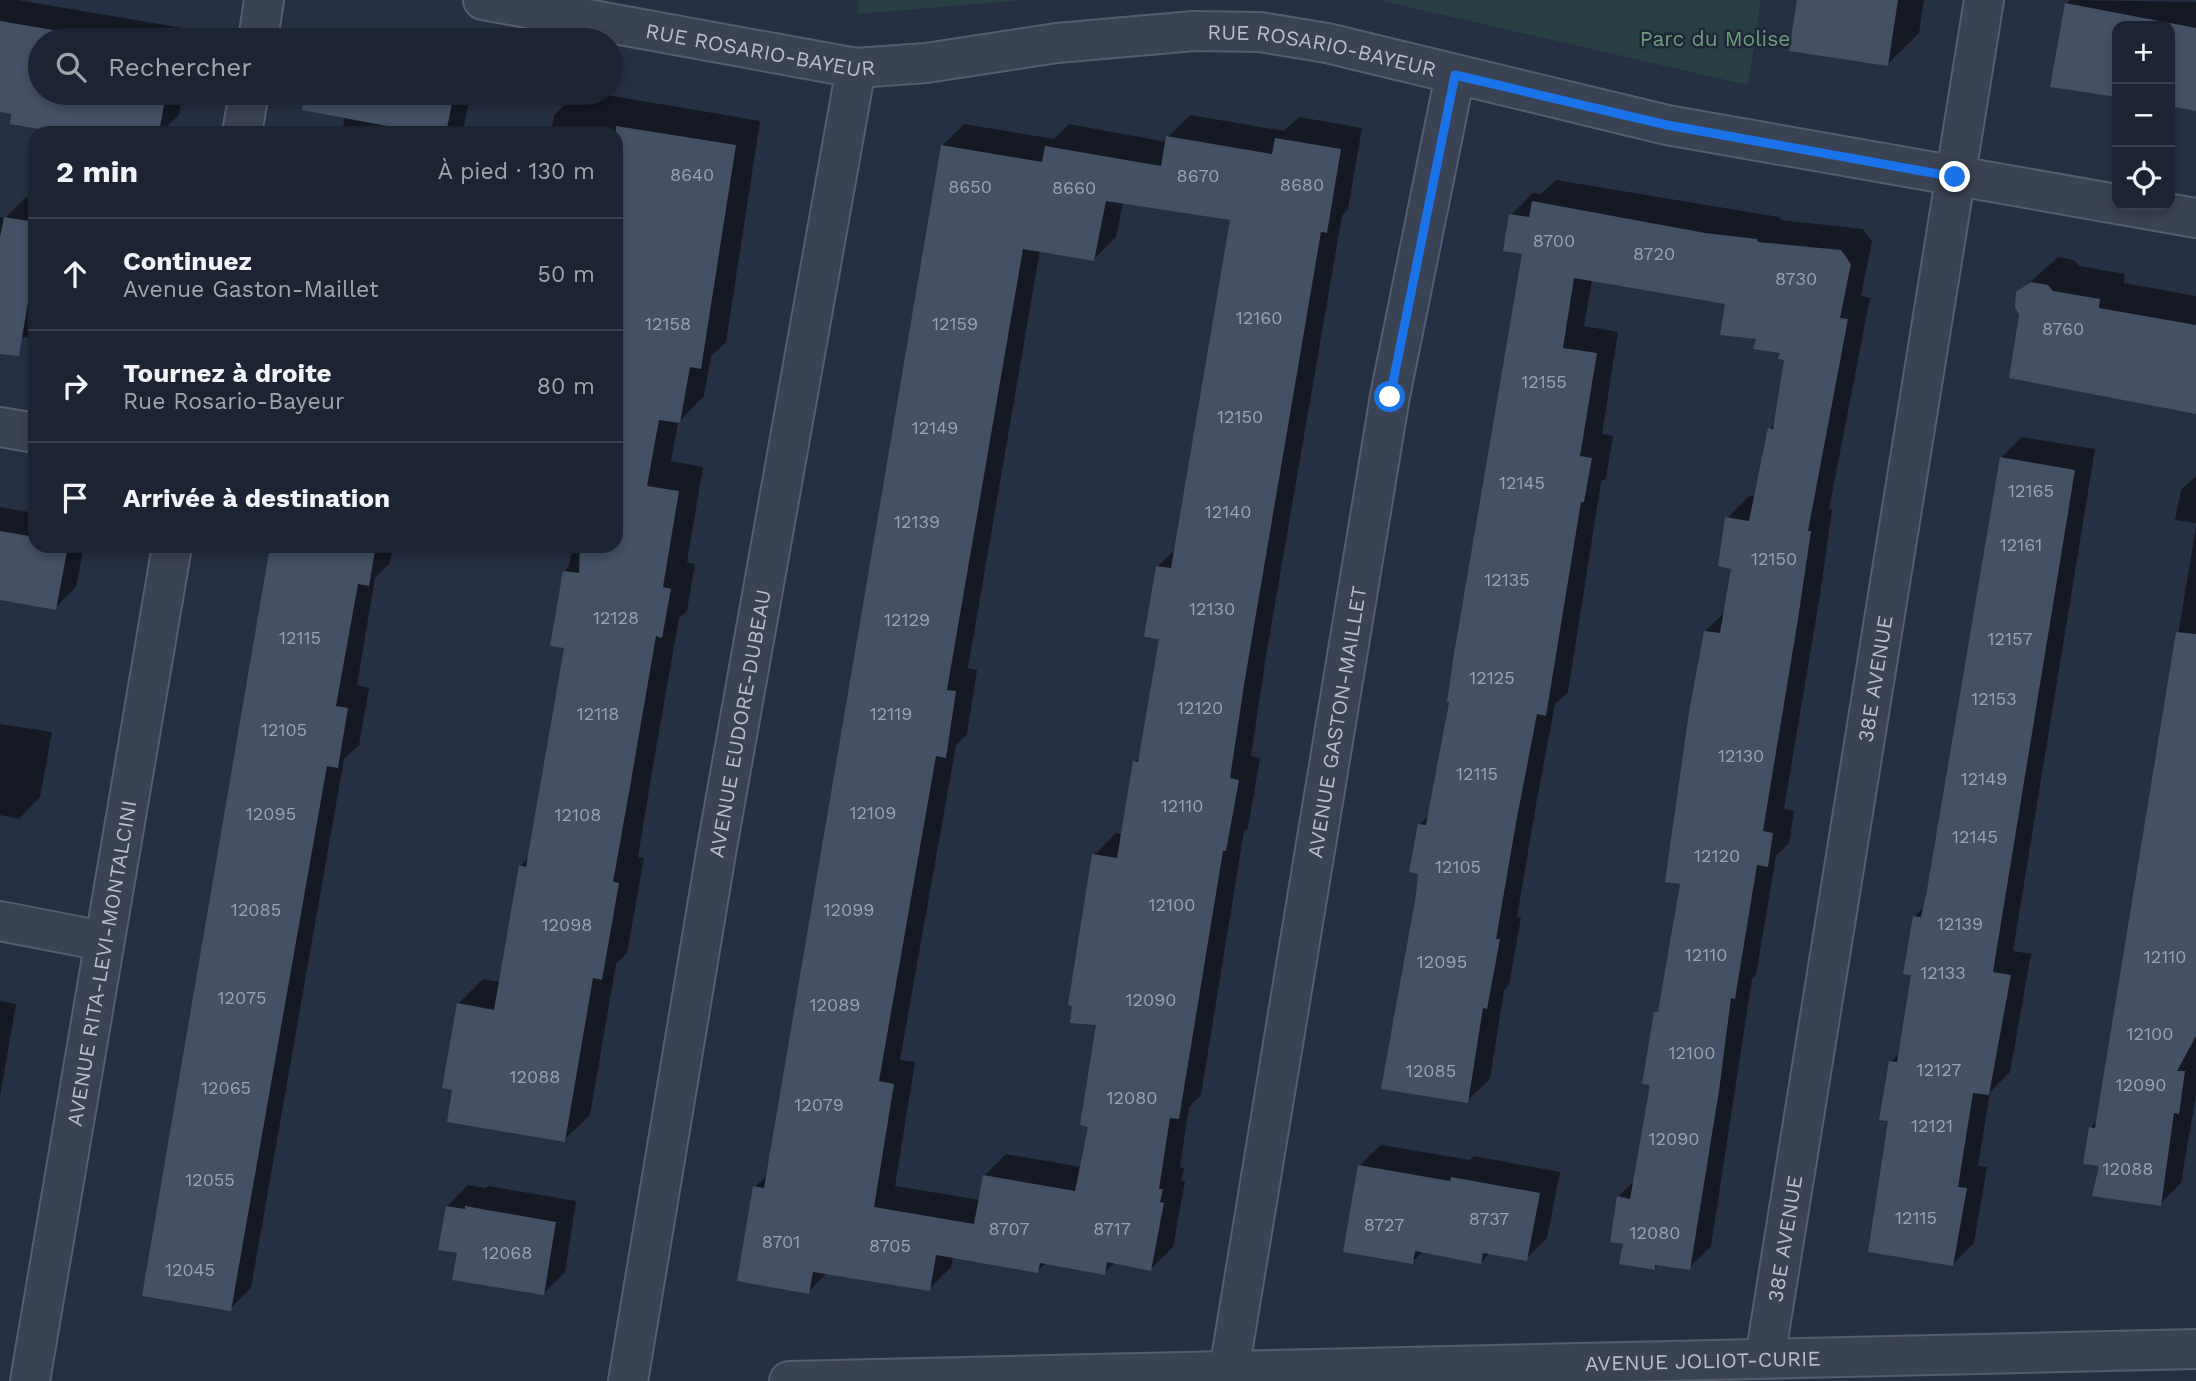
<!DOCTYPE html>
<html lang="fr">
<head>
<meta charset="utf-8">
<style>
	:root { --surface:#1c2433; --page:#29303f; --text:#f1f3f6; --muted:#a0a4ac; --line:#3a414e }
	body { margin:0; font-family:"Work Sans",sans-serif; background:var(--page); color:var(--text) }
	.controls { position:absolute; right:21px; top:21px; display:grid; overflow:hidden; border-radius:14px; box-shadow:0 4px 10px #0003 }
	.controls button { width:63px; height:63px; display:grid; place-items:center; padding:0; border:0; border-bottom:2px solid var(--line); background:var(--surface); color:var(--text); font:35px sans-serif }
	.stop { position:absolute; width:21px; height:21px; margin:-16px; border:5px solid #1a73e8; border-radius:50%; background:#fff }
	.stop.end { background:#1a73e8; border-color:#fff; box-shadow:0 2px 7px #0008 }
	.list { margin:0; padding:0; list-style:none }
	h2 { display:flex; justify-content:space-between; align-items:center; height:91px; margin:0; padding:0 28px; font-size:30px }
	h2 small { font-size:23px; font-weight:400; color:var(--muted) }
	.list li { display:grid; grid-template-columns:46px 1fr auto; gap:21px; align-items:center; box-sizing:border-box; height:112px; padding:0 28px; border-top:2px solid var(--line) }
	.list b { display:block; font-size:26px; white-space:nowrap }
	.list p { margin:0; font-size:23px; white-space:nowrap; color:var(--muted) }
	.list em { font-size:23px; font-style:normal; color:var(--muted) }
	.icon { flex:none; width:38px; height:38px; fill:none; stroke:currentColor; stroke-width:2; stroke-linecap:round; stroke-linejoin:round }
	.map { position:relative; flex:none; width:2196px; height:1381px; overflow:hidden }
	.search { position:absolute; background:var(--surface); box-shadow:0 4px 10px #0003; left:28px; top:28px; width:595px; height:77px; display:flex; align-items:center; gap:18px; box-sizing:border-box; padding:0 24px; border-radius:38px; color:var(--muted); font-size:26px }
	.panel { position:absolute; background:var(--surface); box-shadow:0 4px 10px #0003; left:28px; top:126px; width:595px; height:427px; border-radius:21px }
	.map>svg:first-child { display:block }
</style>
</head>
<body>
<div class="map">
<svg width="2196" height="1381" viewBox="0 0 2196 1381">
	<rect width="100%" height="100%" fill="#263044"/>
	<!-- green -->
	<path fill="#283f44" d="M859,0H1024L857,14Z
		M1378,0H1761L1748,85Z"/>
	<!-- shadow -->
	<path fill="#0007" fill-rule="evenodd" d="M0,0H18L194,30L192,40H40V93H183L179,115L160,133H81L0,110Z
		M1799,0H1924L1919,33L1888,64Z
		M2070,0L2196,2V109L2170,105V26H2117V96L2053,86L2067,3Z
		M377,34L413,40H370Z
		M349,93H470L463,133H342Z
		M577,93H595L760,121L726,342L711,356L704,396L678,423L671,461L703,467L687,562L695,564L687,611L679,618L654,760L638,857L644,858L627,953L616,964L590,1115L564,1140L454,1088L458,1004L483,979L500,982L520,866L529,857L566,647L564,572L569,566L573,546H616V133H551L554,115Z
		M1190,115L1284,131L1299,117L1362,128L1348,209L1342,216L1266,656L1251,756L1260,758L1248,828L1244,831L1201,1095L1189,1107L1180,1167L1184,1168L1181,1181H1185L1173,1247L1151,1269L1115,1262L1104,1273L1046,1263L1037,1271L953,1257L951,1267L929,1289L828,1272L808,1292L755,1187L769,1173L942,146L964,124L1054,139L1069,124L1167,142L1168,137ZM1123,202L1232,219L1177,548L1158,566L1161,638L1141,756L1135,762L1123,834L1116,833L1094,855L1098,1023L1090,1125L1082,1167L1006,1154L984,1176L980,1200L895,1186L915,1062L900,1060L956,745L967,734L977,670L968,668L1040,250L1094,259L1116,237Z
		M1556,180L1779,217L1781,220L1863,229L1872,241L1861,296L1870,298L1829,509H1832L1820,595L1784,809L1794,811L1789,843L1776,856L1756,975L1752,979L1711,1246L1689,1268L1659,1264L1654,1269L1625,1242L1612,1240L1619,1196L1635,1180L1652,1084L1656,1013L1661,1007L1682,882L1705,631L1726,611L1733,567L1727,518L1749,496L1756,497L1770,429L1775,423L1786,359L1782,351L1758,338L1727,303L1592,280L1584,326L1618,332L1602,434L1613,436L1606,478L1601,482L1568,692L1555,704L1537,799L1517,917L1521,918L1509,985L1504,990L1490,1079L1467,1101L1418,895L1419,825L1430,814L1524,253L1511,215L1533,193L1541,194Z
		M26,197L35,198V339L0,333V217L5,218Z
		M2058,257L2074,260L2079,266L2125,274L2124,283L2196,296V412L2020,315L2018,293Z
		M2022,437L2095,449L2013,951L2031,954L2010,1072L1990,1092L1978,1166L1987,1167L1974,1243L1953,1264L1890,1120L1891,1062L1901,1052L1913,974L1914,917L1925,906L2001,458Z
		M2196,476V523L2175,520L2181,490Z
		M0,507L35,513V546H84L76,587L55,608L0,599Z
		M2196,526V1094L2181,1183L2160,1204L2101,1164L2090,1128L2098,1120Z
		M273,546H393L390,563L375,578L357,685L369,688L359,745L344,759L251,1288L230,1309Z
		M0,724L52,732L40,797L19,819L0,815Z
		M0,1001L16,1004L0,1097Z
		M1381,1145L1470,1160L1474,1156L1560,1172L1547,1238L1526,1259L1490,1253L1481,1262L1423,1251L1412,1262L1359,1166Z
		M468,1185L485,1188L488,1186L576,1201L565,1272L544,1293L459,1252L447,1206Z"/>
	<!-- building -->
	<path fill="#445066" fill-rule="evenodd" d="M1797,0H1898L1888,66L1789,51Z
		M2065,3L2196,28V111L2170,106V26H2117V97L2050,87Z
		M0,21L112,40H40V93H166L159,133H64L10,124L11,114L0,112Z
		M304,93H454L446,133H424L302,110Z
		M616,126L736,145L701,369L690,367L680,423L659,420L647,486L679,491L663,587L671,589L662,638L656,636L630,787L613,882L619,883L602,980L593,978L565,1142L447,1122L452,1090L442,1088L457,1003L494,1010L519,865L526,867L564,648L550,646L563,571L579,573L580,546H616Z
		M1166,136L1272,154L1275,138L1341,149L1327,233L1321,232L1245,679L1230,778L1239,780L1226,851H1223L1179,1119L1170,1118L1159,1189H1163L1160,1202L1164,1203L1151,1271L1107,1262L1105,1275L1040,1263L1038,1273L936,1255L930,1291L813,1272L809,1294L737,1281L753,1186L764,1188L941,145L1042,162L1045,146L1161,166ZM1106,201L1230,220L1171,568L1156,566L1144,637L1159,639L1138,762L1133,761L1117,858L1092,854L1068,1005L1072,1006L1070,1023L1096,1025L1080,1125L1088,1127L1075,1191L983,1175L974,1224L874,1207L894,1084L879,1081L936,756L946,758L956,691L947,690L1023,249L1094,261Z
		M1532,201L1705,233L1757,239L1758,242L1841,250L1851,264L1840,318L1848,319L1808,531H1811L1798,619L1763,831L1773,833L1768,867L1757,865L1735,999L1731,998L1719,1091L1690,1270L1655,1265V1270L1619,1264L1623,1244L1610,1242L1617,1196L1630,1199L1650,1085L1642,1084L1654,1012H1658L1680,884L1665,882L1689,712L1704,631L1720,633L1731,569L1718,566L1725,517L1749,521L1768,428L1773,429L1784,360L1778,359L1780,353L1753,349L1756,339L1720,335L1725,304L1574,278L1563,348L1597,353L1580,456L1592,458L1584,502H1581L1546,716L1537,714L1516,823L1496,939H1500L1487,1009L1483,1008L1468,1103L1381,1089L1416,895L1418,874L1409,872L1418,824L1426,825L1449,702H1447L1453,660L1522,254L1503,251L1509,214L1529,217Z
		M4,217L35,222V260L19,356L0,354V237Z
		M2031,282L2048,285L2053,291L2100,299L2099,308L2196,325V414L2009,378L2019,315L2015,307L2016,292Z
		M2000,457L2075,470L1993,972L2011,975L1989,1095L1973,1093L1958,1187L1967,1188L1953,1266L1868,1252L1888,1121L1879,1120L1889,1061L1897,1062L1911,975L1903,974L1913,916L1921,917L1927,890Z
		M0,531L35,537V546H68L56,610L0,600Z
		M270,546H350L375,550L369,586L358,584L336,706L348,708L338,768L327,766L231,1311L142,1296Z
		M2176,632L2196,634V1036L2177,1071H2185L2179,1114L2174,1113L2161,1206L2092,1196L2099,1166L2083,1164L2089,1127L2095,1128Z
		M1358,1165L1450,1181L1451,1177L1540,1193L1527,1261L1483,1253L1481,1264L1415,1251L1413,1264L1343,1252Z
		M446,1206L465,1209V1206L556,1222L544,1295L452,1280L457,1253L438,1250Z"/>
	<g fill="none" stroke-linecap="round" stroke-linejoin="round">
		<defs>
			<g id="minor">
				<path id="s1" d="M483,0L856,68L926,63L1057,43L1194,31L1260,32L1327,43L1667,125L2196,218"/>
				<path d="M258,40L264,0"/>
				<path d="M242,133L249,93"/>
				<path d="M0,427L35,433"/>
				<path d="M0,921L103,941"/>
				<path id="s2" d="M1765,1358L1984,0"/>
				<path id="s3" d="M1229,1371L1390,396L1455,75"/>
				<path id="s4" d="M30,1381L172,546"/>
				<path id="s5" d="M628,1381L716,853L856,68"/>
				<path id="s6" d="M789,1381L2196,1349"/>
			</g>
		</defs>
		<!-- minor casing -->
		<use href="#minor" stroke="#555e6d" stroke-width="42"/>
		<!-- minor -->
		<use href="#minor" stroke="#3a4353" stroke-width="38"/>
	</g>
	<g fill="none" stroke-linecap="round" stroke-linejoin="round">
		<!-- route -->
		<path stroke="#1a73e8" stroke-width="9" d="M1390,397L1455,75L1667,125L1955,177"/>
	</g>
	<g text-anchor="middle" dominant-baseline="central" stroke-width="5" stroke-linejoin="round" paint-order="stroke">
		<!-- number labels -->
		<g font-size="18" fill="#9aa2b3">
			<text x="692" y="174">8640</text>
			<text x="1198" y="175">8670</text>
			<text x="1302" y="184">8680</text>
			<text x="970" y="186">8650</text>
			<text x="1074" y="187">8660</text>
			<text x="1554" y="240">8700</text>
			<text x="1654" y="253">8720</text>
			<text x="1796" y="278">8730</text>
			<text x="1259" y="317">12160</text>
			<text x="668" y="323">12158</text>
			<text x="955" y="323">12159</text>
			<text x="2063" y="328">8760</text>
			<text x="1544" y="381">12155</text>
			<text x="1240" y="416">12150</text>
			<text x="935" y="427">12149</text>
			<text x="1522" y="482">12145</text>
			<text x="2031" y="490">12165</text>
			<text x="1228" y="511">12140</text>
			<text x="917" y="521">12139</text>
			<text x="2021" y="544">12161</text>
			<text x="1774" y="558">12150</text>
			<text x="1507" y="579">12135</text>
			<text x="1212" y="608">12130</text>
			<text x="616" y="617">12128</text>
			<text x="907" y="619">12129</text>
			<text x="300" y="637">12115</text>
			<text x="2010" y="638">12157</text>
			<text x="1492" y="677">12125</text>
			<text x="1994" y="698">12153</text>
			<text x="1200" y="707">12120</text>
			<text x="598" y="713">12118</text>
			<text x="891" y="713">12119</text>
			<text x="284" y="729">12105</text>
			<text x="1741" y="755">12130</text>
			<text x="1477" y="773">12115</text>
			<text x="1984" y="778">12149</text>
			<text x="1182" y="805">12110</text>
			<text x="873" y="812">12109</text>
			<text x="271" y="813">12095</text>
			<text x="578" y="814">12108</text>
			<text x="1975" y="836">12145</text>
			<text x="1717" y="855">12120</text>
			<text x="1458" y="866">12105</text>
			<text x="1172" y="904">12100</text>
			<text x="256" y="909">12085</text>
			<text x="849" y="909">12099</text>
			<text x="1960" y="923">12139</text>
			<text x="567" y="924">12098</text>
			<text x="1706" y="954">12110</text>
			<text x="2165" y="956">12110</text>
			<text x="1442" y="961">12095</text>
			<text x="1943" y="972">12133</text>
			<text x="242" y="997">12075</text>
			<text x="1151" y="999">12090</text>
			<text x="835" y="1004">12089</text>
			<text x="2150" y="1033">12100</text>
			<text x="1692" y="1052">12100</text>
			<text x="1939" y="1069">12127</text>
			<text x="1431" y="1070">12085</text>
			<text x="535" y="1076">12088</text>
			<text x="2141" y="1084">12090</text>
			<text x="226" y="1087">12065</text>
			<text x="1132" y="1097">12080</text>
			<text x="819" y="1104">12079</text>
			<text x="1932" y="1125">12121</text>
			<text x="1674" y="1138">12090</text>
			<text x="2128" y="1168">12088</text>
			<text x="210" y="1179">12055</text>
			<text x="1916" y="1217">12115</text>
			<text x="1489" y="1218">8737</text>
			<text x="1384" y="1224">8727</text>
			<text x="1009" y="1228">8707</text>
			<text x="1112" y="1228">8717</text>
			<text x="1655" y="1232">12080</text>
			<text x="781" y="1241">8701</text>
			<text x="890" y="1245">8705</text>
			<text x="507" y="1252">12068</text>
			<text x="190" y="1269">12045</text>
		</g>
		<!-- park labels -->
		<g font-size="21" fill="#6d9f7c" stroke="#1f2838">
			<text x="1715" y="38">Parc du Molise</text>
		</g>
		<!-- street labels -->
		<g font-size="21" fill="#b7becd" stroke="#1f2838">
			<text stroke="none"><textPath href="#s1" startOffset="282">RUE ROSARIO-BAYEUR</textPath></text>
			<text stroke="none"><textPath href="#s1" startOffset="849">RUE ROSARIO-BAYEUR</textPath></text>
			<text stroke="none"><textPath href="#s2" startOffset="688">38E AVENUE</textPath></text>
			<text stroke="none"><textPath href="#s3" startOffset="658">AVENUE GASTON-MAILLET</textPath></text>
			<text stroke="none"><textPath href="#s5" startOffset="667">AVENUE EUDORE-DUBEAU</textPath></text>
			<text stroke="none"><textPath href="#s4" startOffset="424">AVENUE RITA-LEVI-MONTALCINI</textPath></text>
			<text stroke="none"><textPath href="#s2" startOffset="121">38E AVENUE</textPath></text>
			<text stroke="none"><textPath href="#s6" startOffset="914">AVENUE JOLIOT-CURIE</textPath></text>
		</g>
	</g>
</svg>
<div class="controls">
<button>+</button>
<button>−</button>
<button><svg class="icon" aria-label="locate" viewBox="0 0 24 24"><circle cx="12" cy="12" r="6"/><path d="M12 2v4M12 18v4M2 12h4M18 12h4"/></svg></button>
</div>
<div class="stop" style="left:1390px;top:397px"></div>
<div class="stop end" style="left:1955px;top:177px"></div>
<div class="search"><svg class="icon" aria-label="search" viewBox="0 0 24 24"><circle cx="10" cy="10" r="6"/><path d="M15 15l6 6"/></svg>Rechercher</div>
<section class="panel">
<h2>2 min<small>À pied · 130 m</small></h2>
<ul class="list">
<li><svg class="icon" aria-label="ahead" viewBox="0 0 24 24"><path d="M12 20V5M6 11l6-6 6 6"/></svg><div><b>Continuez</b><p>Avenue Gaston-Maillet</p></div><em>50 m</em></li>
<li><svg class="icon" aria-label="right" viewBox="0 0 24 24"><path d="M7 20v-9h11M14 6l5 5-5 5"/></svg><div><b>Tournez à droite</b><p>Rue Rosario-Bayeur</p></div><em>80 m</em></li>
<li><svg class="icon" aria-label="arrive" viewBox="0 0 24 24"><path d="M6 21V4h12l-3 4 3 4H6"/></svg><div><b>Arrivée à destination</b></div></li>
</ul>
</section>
</div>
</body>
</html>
